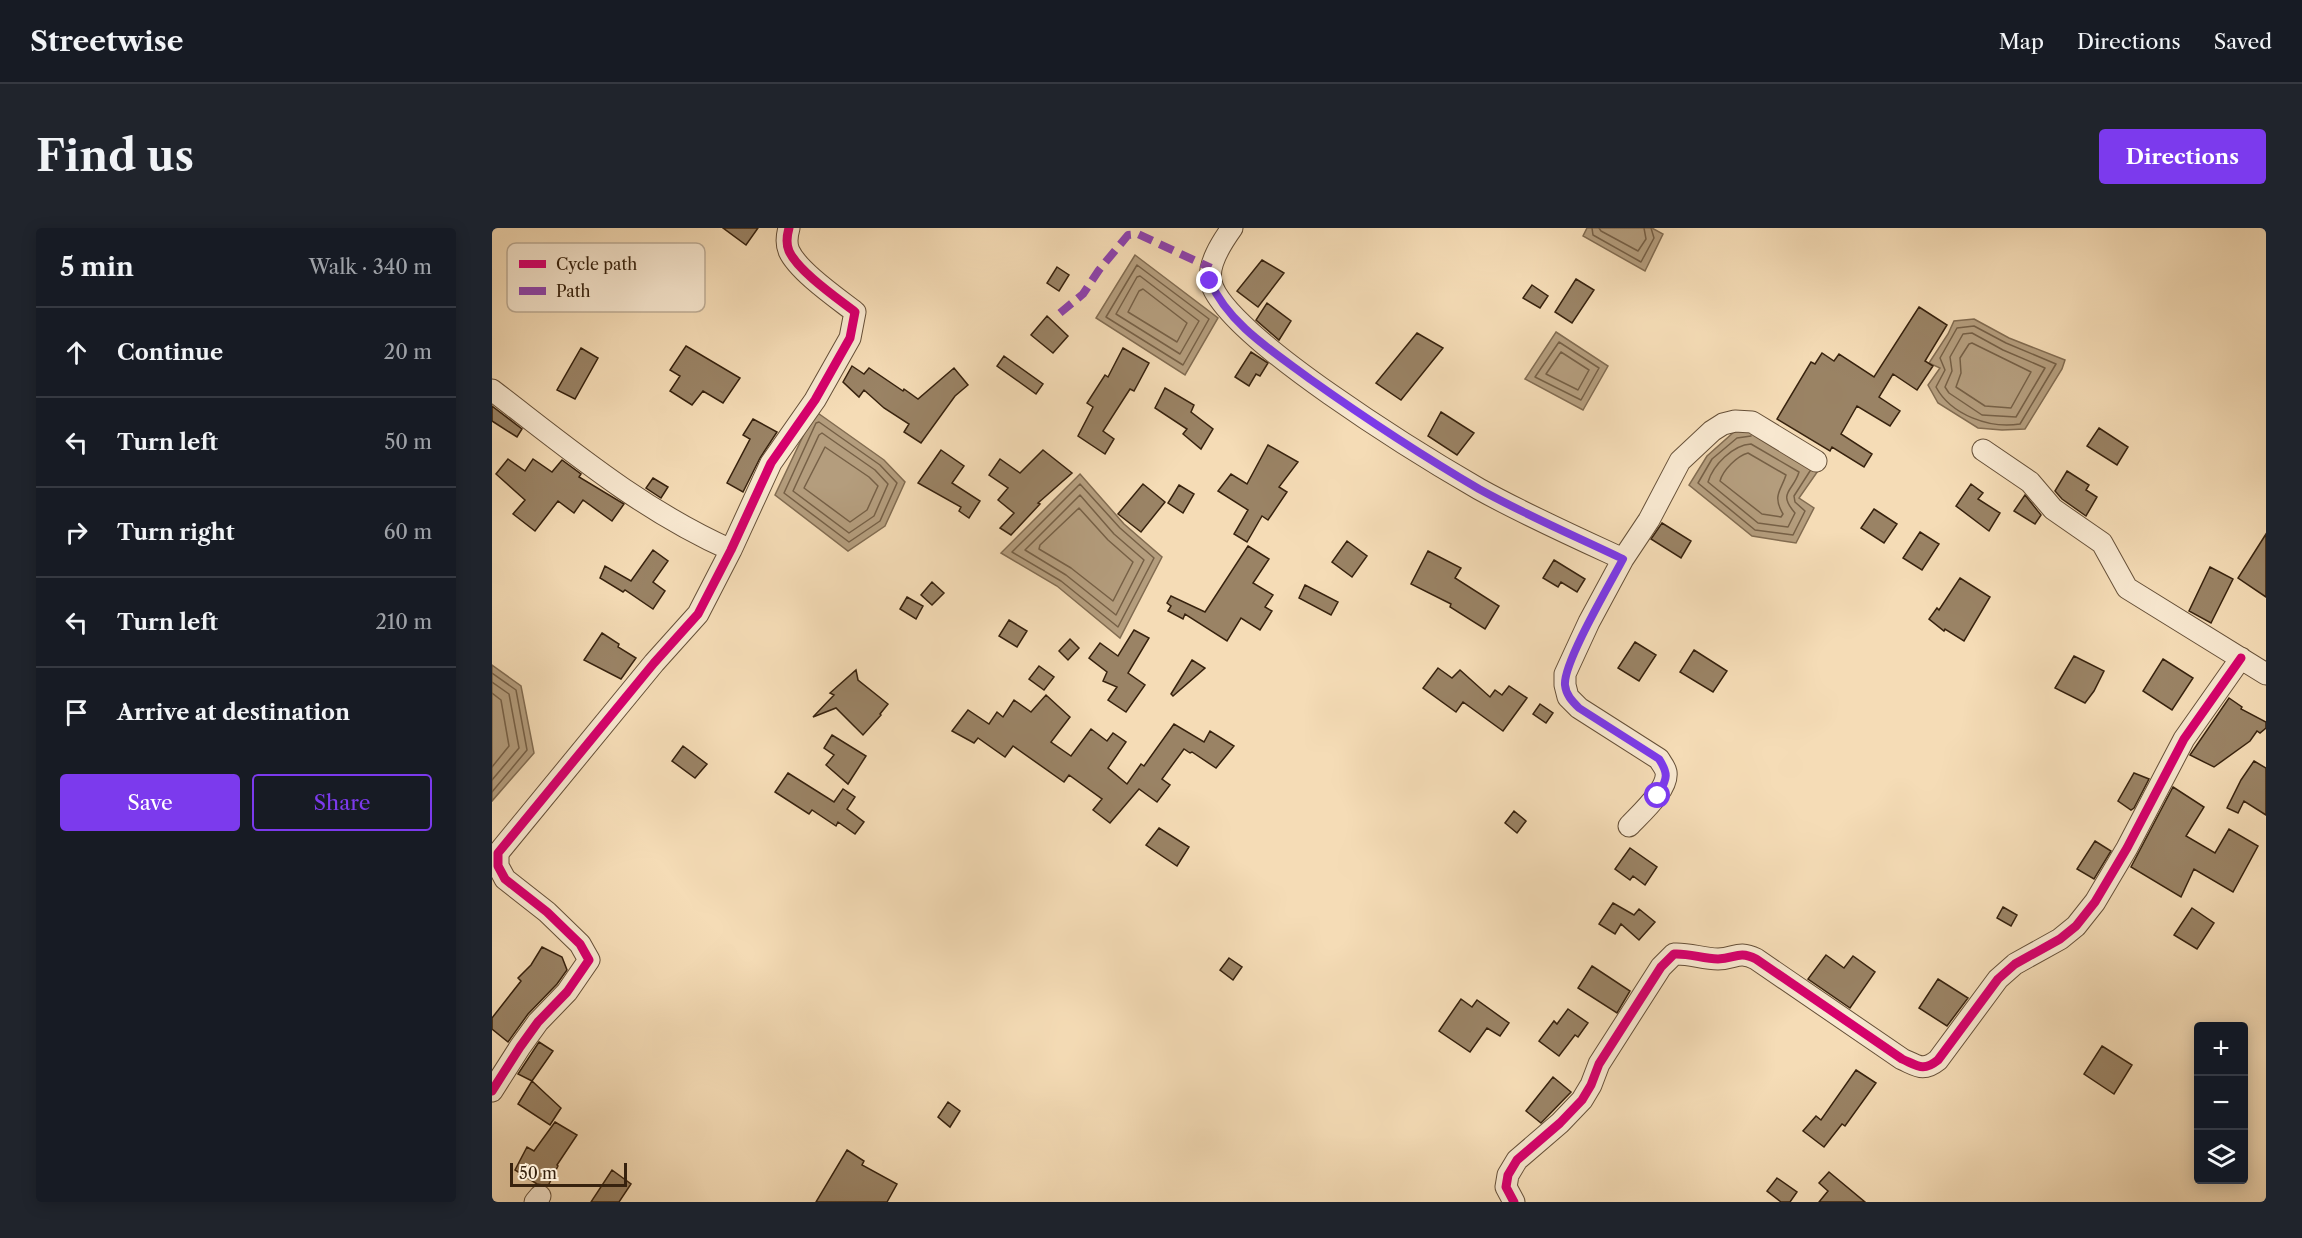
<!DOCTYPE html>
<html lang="en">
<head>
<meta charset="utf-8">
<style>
	:root { --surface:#171b24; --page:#20242c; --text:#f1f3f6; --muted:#9ea1a6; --line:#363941; --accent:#7c3aed }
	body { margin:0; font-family:"Libre Caslon Text",serif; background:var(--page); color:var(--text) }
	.controls { position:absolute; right:18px; bottom:18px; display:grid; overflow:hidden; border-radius:6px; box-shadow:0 3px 15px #0003 }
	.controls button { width:54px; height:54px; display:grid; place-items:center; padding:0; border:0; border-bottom:2px solid var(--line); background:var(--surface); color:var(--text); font:30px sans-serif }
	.scale { position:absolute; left:18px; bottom:15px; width:117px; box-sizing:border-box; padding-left:6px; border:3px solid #37220e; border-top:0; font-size:16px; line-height:21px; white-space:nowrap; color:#37220e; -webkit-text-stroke:4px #f8e8d0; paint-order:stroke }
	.stop { position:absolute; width:18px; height:18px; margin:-14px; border:4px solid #7c3aed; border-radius:50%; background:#fff }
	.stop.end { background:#7c3aed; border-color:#fff; box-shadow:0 2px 6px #0008 }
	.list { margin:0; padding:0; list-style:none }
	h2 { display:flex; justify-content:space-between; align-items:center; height:78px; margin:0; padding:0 24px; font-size:26px }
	h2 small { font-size:20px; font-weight:400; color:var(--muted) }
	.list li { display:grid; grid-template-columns:39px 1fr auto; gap:18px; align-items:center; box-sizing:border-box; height:90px; padding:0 24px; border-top:2px solid var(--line) }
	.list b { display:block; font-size:22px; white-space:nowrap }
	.list em { font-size:20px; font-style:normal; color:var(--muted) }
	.actions { display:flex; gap:12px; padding:18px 24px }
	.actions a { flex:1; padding:14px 0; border:2px solid var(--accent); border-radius:6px; text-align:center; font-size:21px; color:var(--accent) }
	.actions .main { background:var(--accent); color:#fff }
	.icon { flex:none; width:33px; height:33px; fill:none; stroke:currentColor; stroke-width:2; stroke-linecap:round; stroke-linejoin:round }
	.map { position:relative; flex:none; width:1774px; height:974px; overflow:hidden; border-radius:6px }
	header { display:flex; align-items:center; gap:36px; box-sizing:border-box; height:84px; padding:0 30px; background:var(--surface); border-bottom:2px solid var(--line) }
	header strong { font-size:28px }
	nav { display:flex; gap:33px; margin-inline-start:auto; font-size:21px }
	.intro { display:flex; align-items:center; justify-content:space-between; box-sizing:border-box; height:144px; padding:0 36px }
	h1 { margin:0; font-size:42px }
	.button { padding:15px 27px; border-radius:6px; background:var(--accent); color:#fff; font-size:21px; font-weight:700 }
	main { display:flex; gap:36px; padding:0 36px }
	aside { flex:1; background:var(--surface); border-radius:6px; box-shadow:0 3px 15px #0003 }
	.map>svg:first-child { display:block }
</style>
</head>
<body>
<header>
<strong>Streetwise</strong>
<nav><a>Map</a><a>Directions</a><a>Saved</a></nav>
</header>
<div class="intro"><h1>Find us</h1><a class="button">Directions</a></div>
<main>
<aside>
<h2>5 min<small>Walk · 340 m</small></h2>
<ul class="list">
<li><svg class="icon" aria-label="ahead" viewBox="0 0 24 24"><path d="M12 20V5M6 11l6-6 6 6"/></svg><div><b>Continue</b></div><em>20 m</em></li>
<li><svg class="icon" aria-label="left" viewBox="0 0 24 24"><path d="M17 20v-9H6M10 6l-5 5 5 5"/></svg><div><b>Turn left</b></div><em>50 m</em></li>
<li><svg class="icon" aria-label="right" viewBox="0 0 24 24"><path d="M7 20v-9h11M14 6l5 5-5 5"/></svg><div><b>Turn right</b></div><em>60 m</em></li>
<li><svg class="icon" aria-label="left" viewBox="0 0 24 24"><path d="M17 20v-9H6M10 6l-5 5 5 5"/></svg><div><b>Turn left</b></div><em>210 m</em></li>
<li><svg class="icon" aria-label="arrive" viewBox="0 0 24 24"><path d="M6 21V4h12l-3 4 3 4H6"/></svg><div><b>Arrive at destination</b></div></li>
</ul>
<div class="actions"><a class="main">Save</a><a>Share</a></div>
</aside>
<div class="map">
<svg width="1774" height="974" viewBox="0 0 1774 974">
	<rect width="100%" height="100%" fill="#f5dcb6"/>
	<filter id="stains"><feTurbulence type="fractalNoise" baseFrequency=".00333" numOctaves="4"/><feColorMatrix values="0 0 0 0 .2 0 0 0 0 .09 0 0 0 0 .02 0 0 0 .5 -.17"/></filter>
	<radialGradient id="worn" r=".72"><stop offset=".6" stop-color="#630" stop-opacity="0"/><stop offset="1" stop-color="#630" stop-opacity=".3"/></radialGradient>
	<!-- water -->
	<path fill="#b49d7d" stroke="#826c51" stroke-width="1.5" d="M1095,0H1160L1171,6L1153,43L1091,8Z
		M643,27L726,90L693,147L604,90Z
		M1482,91L1517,110L1573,132L1570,141L1533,201L1510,202L1486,200L1446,175L1436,157L1448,140L1437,135L1456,106L1462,93Z
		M1064,104L1116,138L1091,182L1033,151Z
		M323,183L392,232L413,254L393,298L356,323L283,267Z
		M1261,201L1328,240L1307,270L1322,280L1304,315L1260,308L1197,257L1215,228L1242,204Z
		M588,246L632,296L670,329L628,410L565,358L509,325Z
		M0,437L29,458L42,525L0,573Z"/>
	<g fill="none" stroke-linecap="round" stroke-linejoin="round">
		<!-- shore -->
		<path stroke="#766046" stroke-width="1.5" d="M1100,0L1101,7L1149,34L1162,10L1159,0
			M1107,0L1109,3L1146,23L1154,11L1152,0
			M645,37L717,91L691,137L614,89Z
			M648,48L707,93L688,126L624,86L645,49Z
			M651,61L695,95L685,114L636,84L647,63Z
			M1482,98L1514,115L1564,136L1528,196C1498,201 1459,187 1444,159L1453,142L1448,130L1465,100Z
			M1480,105L1511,122L1553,140L1524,189L1490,187L1457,165L1453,159L1460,143L1458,129L1471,106Z
			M1067,114L1107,140L1089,172L1043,149Z
			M1480,115L1539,144L1519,180L1493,178L1464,159L1469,145L1468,130L1477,116Z
			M1069,124L1097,142L1086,162L1054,146Z
			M327,194L388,237L405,255L388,293L357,314L292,265L324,195Z
			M330,205L383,242L396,256L382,288L357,305L301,263L327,207Z
			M1259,208L1245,210L1220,231L1206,255L1263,302L1301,307L1313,283L1303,274L1302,268L1318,243
			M1259,216L1307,244C1301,264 1285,264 1303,285L1296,299L1266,295L1216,254C1221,237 1241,217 1259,216Z
			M333,219L377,249L386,258L375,282L358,294L312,260Z
			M1256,225L1294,247C1289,263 1280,267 1291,286L1289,289L1270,286L1228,253C1231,242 1245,228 1256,225Z
			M588,256L628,300L662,330L626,399L569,353L520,324Z
			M588,267L622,306L652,332L624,387L574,347L533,322Z
			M587,280L616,312L641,334L621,373L579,340L547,321L548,317Z
			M0,445L24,462L35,522L0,564
			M0,454L17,466L27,520L0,552
			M0,465L9,472L17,518L0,539"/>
	</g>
	<!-- building -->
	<path fill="#9a8365" stroke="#37220e" stroke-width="1.5" d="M231,0H266L254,17Z
		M770,32L792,45L766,79L745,63Z
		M565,39L577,47L567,63L555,55Z
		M1084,51L1102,62L1080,95L1063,84Z
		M1040,57L1056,68L1048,80L1031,70Z
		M775,75L799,93L787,112L764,92Z
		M1427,79L1455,97L1433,133L1441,138L1425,162L1401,146L1387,169L1408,183L1398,198L1365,178L1349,206L1380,226L1372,239L1340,219L1338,223L1285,191L1319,134L1323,136L1330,125L1342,133L1347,126L1382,149Z
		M555,88L576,108L561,125L539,107Z
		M925,105L951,120L909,172L884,155Z
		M194,118L248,150L231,175L211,163L200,177L178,163L188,148L178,142Z
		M89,120L106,130L83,171L65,162Z
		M631,120L657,135L642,163L638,161L611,203L622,211L613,226L586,208L601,179L595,175L613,147L616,149Z
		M759,124L776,135L768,148L764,146L757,158L743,149Z
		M512,128L551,156L544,166L505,138Z
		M360,138L372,146L377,140L411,163L412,161L426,171L462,140L476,157L463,168L429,215L412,204L417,196L392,180L372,162L367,169L351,154Z
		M673,160L702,177L699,184L721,201L709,221L691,206L695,201L663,180Z
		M0,178L30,201L25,209L0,193Z
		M949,184L982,205L965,227L936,208Z
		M261,191L285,204L268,230L251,264L235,255L258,211L251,207Z
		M1607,200L1636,219L1625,237L1595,218Z
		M776,217L806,234L787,259L795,264L776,292L770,288L755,314L742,306L756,282L726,263L739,246L755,256Z
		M449,222L472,238L460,255L488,273L477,290L467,283L469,279L426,255Z
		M551,222L580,245L546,275L548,276L519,307L508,300L522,285L506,272L516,260L497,247L508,231L528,245Z
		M16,231L33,243L41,231L60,244L70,232L89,246L87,249L132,276L120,293L91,272L82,285L66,273L43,303L21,286L33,272L4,246Z
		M1575,243L1597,257L1594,262L1605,269L1594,288L1570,271L1563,263Z
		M161,250L176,259L169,270L154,260Z
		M651,256L673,274L649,304L626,286Z
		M1479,256L1491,265L1486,271L1508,285L1497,303L1464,278Z
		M687,257L702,266L691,285L676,275Z
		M1533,267L1549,287L1543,296L1522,283Z
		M1382,281L1405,296L1392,315L1369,300Z
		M1170,295L1199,313L1189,330L1159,311Z
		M1428,304L1447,316L1430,342L1411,330Z
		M1774,306V369L1746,350Z
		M855,313L875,328L860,349L840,334Z
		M756,318L777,331L761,355L781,367L773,379L780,383L768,402L749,390L735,413L693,386L691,391L676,383L679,378L675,375L679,368L713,384Z
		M161,322L176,333L161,354L173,363L161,381L133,362L131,364L108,350L113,338L139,353Z
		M936,323L969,340L963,350L1007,378L993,401L958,379L959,376L919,356Z
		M1062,332L1093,351L1085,364L1069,354L1066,359L1051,350Z
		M1718,339L1741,351L1719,395L1697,383Z
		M1468,350L1498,369L1472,413L1453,401L1452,403L1437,391L1445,380L1447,382Z
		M440,354L452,365L440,377L429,367Z
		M813,357L846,374L839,387L807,370Z
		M415,369L431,378L424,391L408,381Z
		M517,392L535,403L525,419L507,408Z
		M642,402L657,410L636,445L653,457L634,484L616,472L625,459L611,453L615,444L597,430L608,415L626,428Z
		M110,405L127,416L126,419L144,430L129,451L92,432Z
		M578,411L587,420L576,432L567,423Z
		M1143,414L1164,427L1147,453L1126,440Z
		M1202,422L1235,443L1221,464L1188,444Z
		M1582,428L1612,443L1602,463L1593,475L1563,460Z
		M1671,431L1701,450L1680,482L1651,463Z
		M700,432L713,440L681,468L679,466Z
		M547,438L562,449L552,462L537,451Z
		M946,440L960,450L968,442L998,469L1003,462L1010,467L1017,458L1035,470L1011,503L971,474L964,484L931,460Z
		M364,442L366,452L396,476L388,486L389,487L371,507L344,480L321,489L342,467L338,465Z
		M554,467L578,489L559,514L579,528L599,501L615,513L621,505L634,514L616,540L635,556L649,536L652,538L682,496L712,514L718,503L742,518L724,540L700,524L698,525L692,521L670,551L678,557L665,574L647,561L618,595L601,582L610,571L577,547L572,554L521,518L513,529L486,510L482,515L460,503L476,482L497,496L505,484L511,489L522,472L539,484Z
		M1737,470L1750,479L1749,481L1774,494V500L1768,505L1765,503L1758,513L1722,539L1698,527Z
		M1048,476L1061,485L1054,495L1041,486Z
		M340,507L374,528L356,556L334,537L342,527L332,520Z
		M191,518L215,536L203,550L180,533Z
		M1762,533L1774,540V587L1752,573L1746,585L1735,580L1749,552Z
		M296,545L342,574L351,561L363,569L355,581L372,594L363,606L346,594L344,598L320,582L317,586L283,564Z
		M1642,545L1657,551L1642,580L1639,582L1626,573Z
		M1681,559L1712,579L1694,608L1723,625L1737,601L1766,618L1741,664L1702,641L1689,669L1639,639Z
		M1022,583L1034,593L1025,605L1013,595Z
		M667,600L697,619L685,638L654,617Z
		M1603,613L1619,623L1602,651L1585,641Z
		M1138,620L1165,639L1153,657L1141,648L1138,652L1123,641Z
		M1121,675L1142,687L1147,681L1163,694L1147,712L1129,696L1123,706L1107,696Z
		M1511,679L1525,687L1519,698L1505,690Z
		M1700,680L1722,695L1705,721L1682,707Z
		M50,719L70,729L75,742L65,756L36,786L16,814L0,801V790L29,753L26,750L39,737Z
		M1334,727L1352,740L1361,728L1383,744L1358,780L1316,751Z
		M737,730L750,739L741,752L728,742Z
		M1100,738L1138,763L1125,785L1086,760Z
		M1446,751L1476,770L1455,798L1427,780Z
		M969,771L980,779L985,772L1017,795L1008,808L995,800L978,824L947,803Z
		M1076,781L1096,795L1086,809L1083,807L1067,828L1047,813L1062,793L1065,796Z
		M47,814L61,823L40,853L26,846Z
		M1610,818L1640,837L1622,866L1592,846Z
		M1364,842L1384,855L1353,898L1350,896L1332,919L1311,903L1324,888L1329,892Z
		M1061,849L1079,864L1049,895L1034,883Z
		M40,853L69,880L58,897L26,876Z
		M456,874L468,883L458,899L446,889Z
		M63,894L85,907L65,937L66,938L56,958L45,956L23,942L35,919L42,923Z
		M355,922L372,933L370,937L405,956L395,974H324Z
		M120,942L139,956L127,974H99Z
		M1337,944L1373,974H1327L1336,963L1327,955Z
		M1285,950L1305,964L1298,974H1289L1275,963Z"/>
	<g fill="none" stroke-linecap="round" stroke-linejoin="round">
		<defs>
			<path id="minor" d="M740,0C730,14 715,37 719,54C731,107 935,231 987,261C1034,287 1083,309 1131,331
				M0,162C77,221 149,282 239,322
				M1491,222L1538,254L1561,281L1610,315L1635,360L1774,446
				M1137,598C1148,586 1177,561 1174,544C1173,539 1169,535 1167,531L1087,480L1076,469L1073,457V446L1097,394L1131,331L1157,292L1188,233L1220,203L1231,196L1243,193L1260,194L1324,233
				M0,863L28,819L46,794L75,764L97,732L88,716L55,684L13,651L6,638V625L162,435L206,386L239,322L279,235L323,172L358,110L363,84C345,70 306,43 297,23C294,16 295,7 297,0
				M43,974L48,968
				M1022,974L1014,959L1016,947L1025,932L1068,895L1090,872L1099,857L1107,836L1169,739L1182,726C1197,725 1211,731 1226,731C1243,731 1246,722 1264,731L1410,831C1426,838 1431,844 1446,832L1506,751L1523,736L1568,711L1584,698L1603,674L1635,620L1692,511L1749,430"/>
		</defs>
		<!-- minor casing -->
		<use href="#minor" stroke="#665038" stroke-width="23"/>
		<!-- minor -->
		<use href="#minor" stroke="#f8e8d0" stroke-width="21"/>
		<!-- quiet -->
		<path stroke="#8e44ad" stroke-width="8" stroke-dasharray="15 8" stroke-linecap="butt" d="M568,85L591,66L607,42L636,7L646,6L719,40"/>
		<defs>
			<path id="cycleway" d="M0,863L28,819L46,794L75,764L97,732L88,716L55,684L13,651L6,638V625L162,435L206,386L239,322L279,235L323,172L358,110L363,84C345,70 306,43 297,23C294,16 295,7 297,0
				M1022,974L1014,959L1016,947L1025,932L1068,895L1090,872L1099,857L1107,836L1169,739L1182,726C1197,725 1211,731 1226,731C1243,731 1246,722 1264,731L1410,831C1426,838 1431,844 1446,832L1506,751L1523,736L1568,711L1584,698L1603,674L1635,620L1692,511L1749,430"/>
		</defs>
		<!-- cycleway casing -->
		<use href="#cycleway" stroke="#f8e8d0" stroke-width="13"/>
		<!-- cycleway -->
		<use href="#cycleway" stroke="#d6006c" stroke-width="9"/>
	</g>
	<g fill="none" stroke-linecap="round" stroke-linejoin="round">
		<!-- route -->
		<path stroke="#7c3aed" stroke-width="8" d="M718,53C736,96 782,124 818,151C873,190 929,227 987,261C1034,287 1083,308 1131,331C1119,354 1071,435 1073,457C1074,467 1080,473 1087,480L1167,531C1178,548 1174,551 1166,568"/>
	</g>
	<!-- legend -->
	<rect x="15" y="15" width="198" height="69" rx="9" fill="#f8e8d0" stroke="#bead96" stroke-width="1.5"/>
	<rect x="27" y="32" width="27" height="8" fill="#d6006c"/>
	<rect x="27" y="59" width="27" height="8" fill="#8e44ad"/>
	<g font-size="16" fill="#37220e">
		<text x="64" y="42">Cycle path</text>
		<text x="64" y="69">Path</text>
	</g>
	<rect width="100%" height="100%" filter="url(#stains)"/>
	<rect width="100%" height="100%" fill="url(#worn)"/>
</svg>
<div class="controls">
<button>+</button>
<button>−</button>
<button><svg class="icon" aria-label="layers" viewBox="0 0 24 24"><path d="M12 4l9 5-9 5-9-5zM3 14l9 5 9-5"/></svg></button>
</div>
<div class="scale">50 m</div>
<div class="stop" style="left:1166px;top:568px"></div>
<div class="stop end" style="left:718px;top:53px"></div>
</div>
</main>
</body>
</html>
